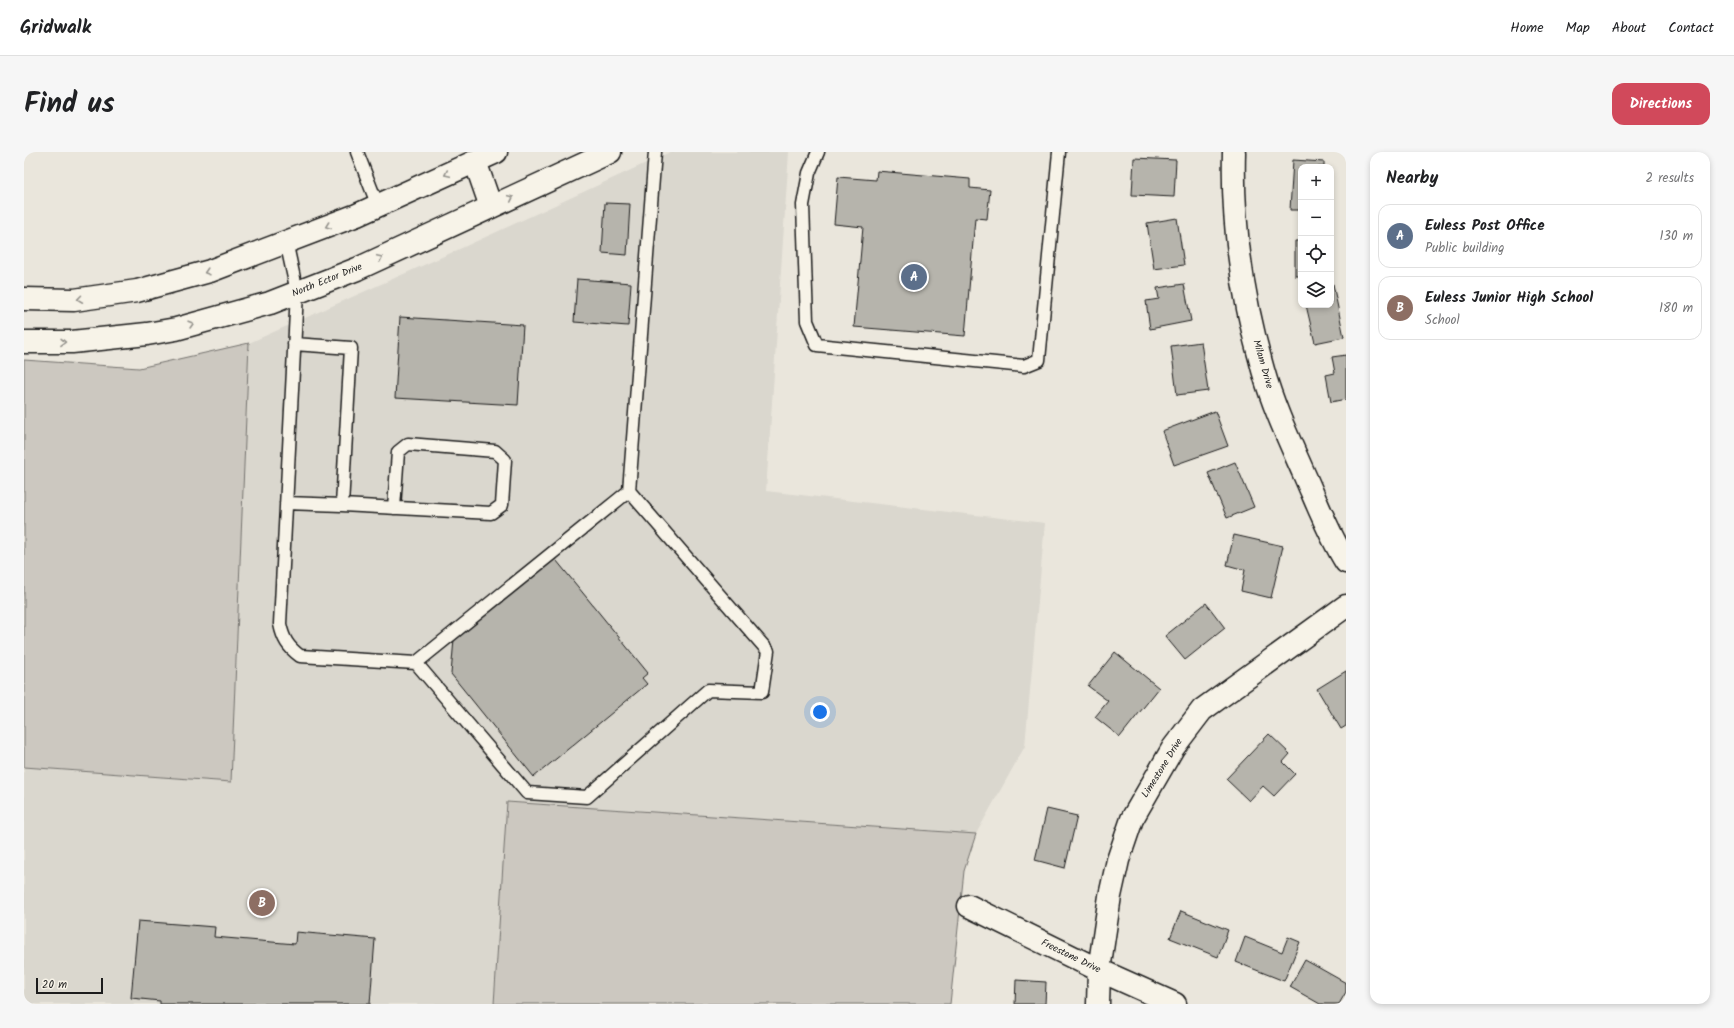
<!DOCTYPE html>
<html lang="en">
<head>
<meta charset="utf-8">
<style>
	:root { --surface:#fff; --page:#f6f6f6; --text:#202124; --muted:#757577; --line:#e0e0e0; --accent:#d1495b }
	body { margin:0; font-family:Kalam,sans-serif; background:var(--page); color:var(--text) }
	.controls { position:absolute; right:12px; top:12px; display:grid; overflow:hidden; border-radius:8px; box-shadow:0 2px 6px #0003 }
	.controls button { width:36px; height:36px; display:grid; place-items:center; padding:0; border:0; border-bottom:1px solid var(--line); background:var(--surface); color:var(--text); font:20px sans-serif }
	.scale { position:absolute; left:12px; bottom:10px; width:67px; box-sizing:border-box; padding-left:4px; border:2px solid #1c1c1c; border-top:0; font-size:11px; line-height:14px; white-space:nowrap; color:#1c1c1c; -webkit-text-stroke:3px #f7f3e8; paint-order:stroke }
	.you { position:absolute; left:796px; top:560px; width:14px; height:14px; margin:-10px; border:3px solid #fff; border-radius:50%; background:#1a73e8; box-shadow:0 0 0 6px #1a73e833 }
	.badge { display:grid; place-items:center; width:26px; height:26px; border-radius:50%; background:var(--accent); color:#fff; font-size:13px; font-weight:700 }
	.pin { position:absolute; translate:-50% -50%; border:2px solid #fff; box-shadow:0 1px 4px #0006 }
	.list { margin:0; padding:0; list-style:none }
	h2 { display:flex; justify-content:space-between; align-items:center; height:52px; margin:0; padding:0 16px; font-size:17px }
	h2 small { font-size:13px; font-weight:400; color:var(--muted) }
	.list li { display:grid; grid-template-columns:26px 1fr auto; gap:12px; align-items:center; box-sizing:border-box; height:64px; margin:0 8px 8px; padding:0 8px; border:1px solid var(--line); border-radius:12px }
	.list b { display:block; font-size:15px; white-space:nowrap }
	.list p { margin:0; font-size:13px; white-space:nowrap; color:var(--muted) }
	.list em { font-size:13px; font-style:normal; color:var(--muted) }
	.icon { flex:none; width:22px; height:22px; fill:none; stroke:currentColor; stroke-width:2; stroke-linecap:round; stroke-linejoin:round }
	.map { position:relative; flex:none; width:1322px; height:852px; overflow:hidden; border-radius:12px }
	header { display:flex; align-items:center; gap:24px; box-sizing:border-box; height:56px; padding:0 20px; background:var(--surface); border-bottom:1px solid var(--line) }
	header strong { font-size:19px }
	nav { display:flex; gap:22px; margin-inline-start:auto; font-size:14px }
	.intro { display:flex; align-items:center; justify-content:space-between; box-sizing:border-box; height:96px; padding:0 24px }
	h1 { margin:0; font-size:28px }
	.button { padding:10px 18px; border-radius:12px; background:var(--accent); color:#fff; font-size:14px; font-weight:700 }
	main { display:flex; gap:24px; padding:0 24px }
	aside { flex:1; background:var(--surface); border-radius:12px; box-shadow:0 2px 6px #0003 }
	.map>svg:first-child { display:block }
</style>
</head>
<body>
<header>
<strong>Gridwalk</strong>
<nav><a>Home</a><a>Map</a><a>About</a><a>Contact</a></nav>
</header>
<div class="intro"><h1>Find us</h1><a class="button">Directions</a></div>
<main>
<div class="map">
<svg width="1322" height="852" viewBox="0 0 1322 852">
	<rect width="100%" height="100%" fill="#eae6dc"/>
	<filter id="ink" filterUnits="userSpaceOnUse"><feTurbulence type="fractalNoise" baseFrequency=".025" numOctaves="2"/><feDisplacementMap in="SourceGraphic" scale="8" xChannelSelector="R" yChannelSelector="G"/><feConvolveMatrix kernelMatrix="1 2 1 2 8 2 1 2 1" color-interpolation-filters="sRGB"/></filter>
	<g filter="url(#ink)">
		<!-- built -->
		<path fill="#dad7ce" d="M646,0H765L742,339L1021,371L1001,594L952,682L484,650L470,852H0V615L207,630L225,191L429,100Z"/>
		<!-- green -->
		<path fill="#ccc8c0" stroke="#74726e" d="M225,191L207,630L0,615V208L115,216Z
			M483,650L952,682L940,719L926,852H470Z"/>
		<!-- building -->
		<path fill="#b6b4ac" stroke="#1c1c1c" d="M1110,6L1152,8L1150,45L1108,43Z
			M1269,8L1300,10V15H1277V58H1266Z
			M853,19L946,27V36L966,38L963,67L951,66L941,184L830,175L839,75L810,72L814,25L852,28Z
			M581,51L606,52L603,103L578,101Z
			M1153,66L1160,113L1130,117L1123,71Z
			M1271,89H1277V124H1271Z
			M553,127L607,131L604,174L550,170Z
			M1160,132L1167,169L1126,177L1122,149L1135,147L1133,136Z
			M1309,132L1320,185L1291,191L1282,153H1307V133Z
			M376,165L499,173L494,253L371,246Z
			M1177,190L1184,239L1153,243L1147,194Z
			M1322,203V247L1307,250L1302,223L1311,221L1308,205Z
			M1191,259L1204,294L1150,313L1138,279Z
			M1211,310L1230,355L1203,366L1184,321Z
			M1210,383L1259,394L1247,446L1217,439L1221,418L1203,413Z
			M528,403L624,521L618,526L623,532L510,625L427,522L430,487Z
			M1182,451L1201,476L1161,508L1141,484Z
			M1091,500L1135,536L1096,585L1071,565L1084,549L1064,534Z
			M1322,519V574L1317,577L1293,537Z
			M1245,582L1266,602L1259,610L1271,622L1250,644L1239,634L1225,649L1202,627Z
			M1023,657L1053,664L1041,716L1011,708Z
			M1157,759L1204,778L1194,805L1146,786Z
			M114,769L191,775L190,785L271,792L272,780L351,787L346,852H136V849L107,846Z
			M1221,785L1258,800L1264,785L1276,790L1260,829L1212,810Z
			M1281,808L1322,831V840L1315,852H1296L1266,835Z
			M992,828L1022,830L1021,852H991Z"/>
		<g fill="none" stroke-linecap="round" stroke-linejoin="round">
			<defs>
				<path id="lane" d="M333,0L354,54
					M794,0L785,21L779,53L783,169L793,193L1000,214L1015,208L1035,0
					M262,89L273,140L256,472C259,487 264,495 276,504L392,511L605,339
					M262,351L318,353L327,196L270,192
					M318,353L467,361L478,353L481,308L471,299L384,292L374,300L370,356
					M392,511L503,641L563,645L684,538L738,540L744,499L605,339L631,0"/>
				<path id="street" d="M1210,0C1208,73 1219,148 1239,218C1249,254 1265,288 1280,322C1293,351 1305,383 1322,410
					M945,754L1075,818L1151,852
					M1074,852L1075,818L1086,744L1094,708L1108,667L1149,596L1178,558L1322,454"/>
				<path id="secondary" d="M451,9L467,55
					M0,147L50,148L113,139L186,119L333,63L472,0
					M0,190H48L123,182L152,177L246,151L333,117L586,0"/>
			</defs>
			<!-- lane casing -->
			<use href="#lane" stroke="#1c1c1c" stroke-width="15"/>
			<!-- street casing -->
			<use href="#street" stroke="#1c1c1c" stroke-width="25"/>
			<!-- secondary casing -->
			<use href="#secondary" stroke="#1c1c1c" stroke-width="25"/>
			<!-- lane -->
			<use href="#lane" stroke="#f7f3e8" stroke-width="12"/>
			<!-- street -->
			<use href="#street" stroke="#f7f3e8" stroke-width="22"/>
			<!-- secondary -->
			<use href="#secondary" stroke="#f7f3e8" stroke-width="22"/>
		</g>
		<!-- one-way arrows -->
		<defs><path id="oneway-chevron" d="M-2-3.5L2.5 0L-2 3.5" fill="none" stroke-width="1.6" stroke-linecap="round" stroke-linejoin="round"/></defs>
		<g stroke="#94928c">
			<use href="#oneway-chevron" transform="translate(423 22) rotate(155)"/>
			<use href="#oneway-chevron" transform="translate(487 46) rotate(-25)"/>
			<use href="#oneway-chevron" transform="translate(304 74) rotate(160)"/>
			<use href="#oneway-chevron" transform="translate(356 106) rotate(-25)"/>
			<use href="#oneway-chevron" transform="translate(183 120) rotate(163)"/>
			<use href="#oneway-chevron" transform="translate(56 147) rotate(172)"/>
			<use href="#oneway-chevron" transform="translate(167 172) rotate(-16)"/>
			<use href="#oneway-chevron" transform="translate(39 190) rotate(1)"/>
		</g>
	</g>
	<g text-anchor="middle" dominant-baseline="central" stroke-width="4" stroke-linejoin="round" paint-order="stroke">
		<!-- street labels -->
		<g font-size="10" fill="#1c1c1c" stroke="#f7f3e8">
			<text transform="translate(303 128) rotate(-22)">North Ector Drive</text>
			<text transform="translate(1239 212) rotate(74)">Milam Drive</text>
			<text transform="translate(1138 616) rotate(-58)">Limestone Drive</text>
			<text transform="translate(1047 804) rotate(26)">Freestone Drive</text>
		</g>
	</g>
</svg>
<div class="controls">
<button>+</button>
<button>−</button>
<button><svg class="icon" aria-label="locate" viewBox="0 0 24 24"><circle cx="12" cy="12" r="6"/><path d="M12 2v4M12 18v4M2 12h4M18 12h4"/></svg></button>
<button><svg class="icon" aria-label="layers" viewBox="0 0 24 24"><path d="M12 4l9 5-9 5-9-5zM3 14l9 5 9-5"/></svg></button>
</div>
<div class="scale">20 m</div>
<div class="you"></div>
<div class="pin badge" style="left:890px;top:125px;background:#5c6f8a">A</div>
<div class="pin badge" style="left:238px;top:751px;background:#8d6e63">B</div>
</div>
<aside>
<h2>Nearby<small>2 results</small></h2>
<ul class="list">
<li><span class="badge" style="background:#5c6f8a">A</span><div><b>Euless Post Office</b><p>Public building</p></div><em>130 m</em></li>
<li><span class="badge" style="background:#8d6e63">B</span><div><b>Euless Junior High School</b><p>School</p></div><em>180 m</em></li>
</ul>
</aside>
</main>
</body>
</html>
